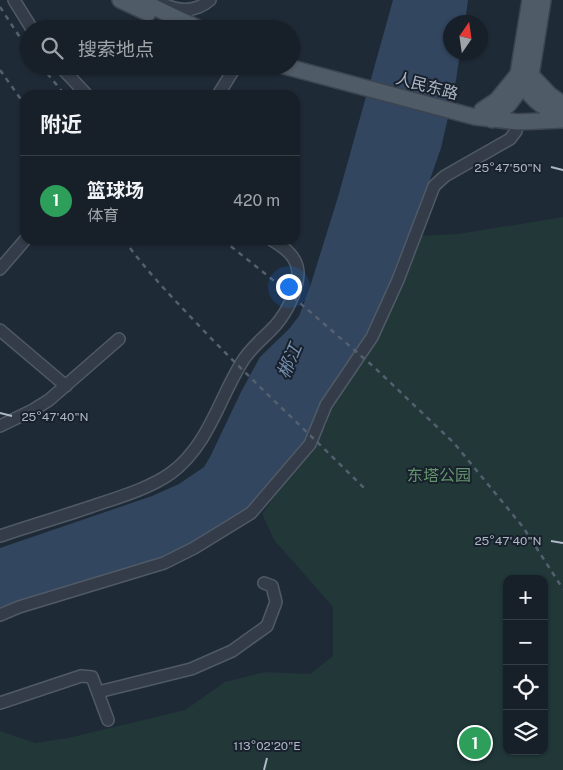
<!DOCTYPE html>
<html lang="zh">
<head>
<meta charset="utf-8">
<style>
	:root { --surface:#172029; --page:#242d35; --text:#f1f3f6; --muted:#9ea3a8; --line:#363e46; --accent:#7cb2fa }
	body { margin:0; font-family:"Public Sans","Noto Sans SC",sans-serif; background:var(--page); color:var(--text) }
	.controls { position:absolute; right:15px; bottom:15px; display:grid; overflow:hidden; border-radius:10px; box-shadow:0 1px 4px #0004 }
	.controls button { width:45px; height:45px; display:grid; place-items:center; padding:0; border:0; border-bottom:1px solid var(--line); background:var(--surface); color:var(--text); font:25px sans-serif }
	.compass { position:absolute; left:443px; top:15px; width:45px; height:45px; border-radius:50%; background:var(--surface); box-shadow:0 1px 4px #0004; rotate:13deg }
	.you { position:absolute; left:288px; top:286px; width:18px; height:18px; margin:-12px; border:4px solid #fff; border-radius:50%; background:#1a73e8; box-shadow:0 0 0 8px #1a73e833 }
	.badge { display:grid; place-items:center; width:32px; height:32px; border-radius:50%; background:var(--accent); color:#fff; font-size:16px; font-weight:700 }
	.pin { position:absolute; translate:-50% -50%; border:2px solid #fff; box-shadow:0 1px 5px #0006 }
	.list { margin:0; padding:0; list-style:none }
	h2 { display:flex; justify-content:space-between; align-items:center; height:65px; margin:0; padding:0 20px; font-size:21px }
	h2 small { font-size:16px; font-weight:400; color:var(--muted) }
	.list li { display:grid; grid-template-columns:32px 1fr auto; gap:15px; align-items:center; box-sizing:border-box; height:90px; padding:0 20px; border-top:1px solid var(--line) }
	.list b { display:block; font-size:19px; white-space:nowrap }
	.list p { margin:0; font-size:16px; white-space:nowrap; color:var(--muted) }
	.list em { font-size:16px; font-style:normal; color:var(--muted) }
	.icon { flex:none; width:28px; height:28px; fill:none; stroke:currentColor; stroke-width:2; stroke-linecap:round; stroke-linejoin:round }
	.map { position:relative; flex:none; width:563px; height:770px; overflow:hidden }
	.search { position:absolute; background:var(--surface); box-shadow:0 1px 4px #0004; left:20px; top:20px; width:280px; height:55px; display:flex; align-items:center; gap:12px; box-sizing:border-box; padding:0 18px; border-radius:28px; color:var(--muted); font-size:19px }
	.panel { position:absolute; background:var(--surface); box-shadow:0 1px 4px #0004; left:20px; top:90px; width:280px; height:155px; border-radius:15px }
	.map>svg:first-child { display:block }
</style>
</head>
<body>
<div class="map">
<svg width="563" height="770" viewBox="0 0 563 770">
	<rect width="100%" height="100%" fill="#1f2a37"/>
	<!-- green -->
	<path fill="#213738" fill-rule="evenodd" d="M563,217V770H0V731L35,743L68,738L185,710L225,682L265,672L310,674L333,656V607L274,540L262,514L326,426L331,410L417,236L458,234ZM507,579H544V751H507Z"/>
	<!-- water -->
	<path fill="#32465f" d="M393,0H468L465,22H450V52L460,53L455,87L441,148L406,248L382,309L319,408L305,447L254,504L200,539L163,558L19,600L0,608V548L152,496L179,484L204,467L210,457L241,392L260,357L289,329L299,316L309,290L338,197Z"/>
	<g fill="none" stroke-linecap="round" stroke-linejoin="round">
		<defs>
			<path id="minor" d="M14,0L32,29
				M163,4C180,12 196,12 210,0
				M60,66L87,95
				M218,95L236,66
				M0,269L25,240
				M0,330L66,386
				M0,426L33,410L49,400L119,339
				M0,536C30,526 60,517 90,507C116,498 149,489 171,473C208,446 219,399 242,362C249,350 260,341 270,331C284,318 297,294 298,274C298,257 285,248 272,240
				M0,615L19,607L164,563L194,548L251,513L310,444L326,405L372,337L398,280L434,186L445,176L510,139L516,131L518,122
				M98,692L191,669L232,651L267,626L276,602L272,586L264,583
				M0,703L81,676L92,677L108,720"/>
			<path id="major" d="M120,0L148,13
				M139,0L200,29
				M543,0L531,75L550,95L563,104
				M284,66L475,117L518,122L563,120
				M518,74C527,96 540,108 563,115
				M482,110L497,100L518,74L530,0
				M492,120L509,104L529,78"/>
		</defs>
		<!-- minor casing -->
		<use href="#minor" stroke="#505a66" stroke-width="14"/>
		<!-- major casing -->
		<use href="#major" stroke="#3c4551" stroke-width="18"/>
		<!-- minor -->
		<use href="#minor" stroke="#333c48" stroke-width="11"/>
		<!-- major -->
		<use href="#major" stroke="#505b68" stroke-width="15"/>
		<!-- rail -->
		<path stroke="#54606f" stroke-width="2.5" stroke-dasharray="5 5" stroke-linecap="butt" d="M0,7L29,51
			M41,66L65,95
			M0,70L25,105
			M124,240C143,266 164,289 186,312C243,373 305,429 364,488
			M223,240L278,284L375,368L454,443L523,527L563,589"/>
	</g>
	<!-- ticks -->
	<path fill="none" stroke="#adb7c5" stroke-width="2" d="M551,167L563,170M0,413L12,416M551,541L563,543M264,770L267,758"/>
	<g text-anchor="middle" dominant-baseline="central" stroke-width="4" stroke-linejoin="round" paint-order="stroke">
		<!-- street labels -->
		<g font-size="16" fill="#adb7c5" stroke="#18212c">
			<text transform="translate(427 86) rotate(15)">人民东路</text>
		</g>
		<!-- park labels -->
		<g font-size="16" fill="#64956d" stroke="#18212c">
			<text x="439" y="475">东塔公园</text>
		</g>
		<!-- water labels -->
		<g font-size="18" font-style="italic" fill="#748eae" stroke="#18212c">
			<text transform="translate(289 361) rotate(-67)">郴江</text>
		</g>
	</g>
	<g font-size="12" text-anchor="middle" fill="#adb7c5" stroke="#18212c" stroke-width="4" stroke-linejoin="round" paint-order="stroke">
		<text x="508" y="172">25°47'50"N</text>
		<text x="55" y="421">25°47'40"N</text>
		<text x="508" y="545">25°47'40"N</text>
		<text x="267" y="750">113°02'20"E</text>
	</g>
</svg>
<div class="controls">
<button>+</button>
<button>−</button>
<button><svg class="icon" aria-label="locate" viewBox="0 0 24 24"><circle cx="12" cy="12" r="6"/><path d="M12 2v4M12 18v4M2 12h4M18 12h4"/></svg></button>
<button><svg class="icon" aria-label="layers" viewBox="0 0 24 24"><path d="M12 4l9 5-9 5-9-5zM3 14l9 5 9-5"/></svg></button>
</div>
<svg class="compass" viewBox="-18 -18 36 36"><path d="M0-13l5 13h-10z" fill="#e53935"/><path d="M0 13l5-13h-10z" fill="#9ea3a8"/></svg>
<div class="you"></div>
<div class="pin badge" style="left:475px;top:743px;background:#2e9e5b">1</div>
<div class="search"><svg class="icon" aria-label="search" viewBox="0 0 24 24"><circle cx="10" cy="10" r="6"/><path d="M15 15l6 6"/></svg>搜索地点</div>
<section class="panel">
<h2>附近<small></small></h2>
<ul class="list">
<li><span class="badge" style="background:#2e9e5b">1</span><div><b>篮球场</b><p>体育</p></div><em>420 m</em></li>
</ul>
</section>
</div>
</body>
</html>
